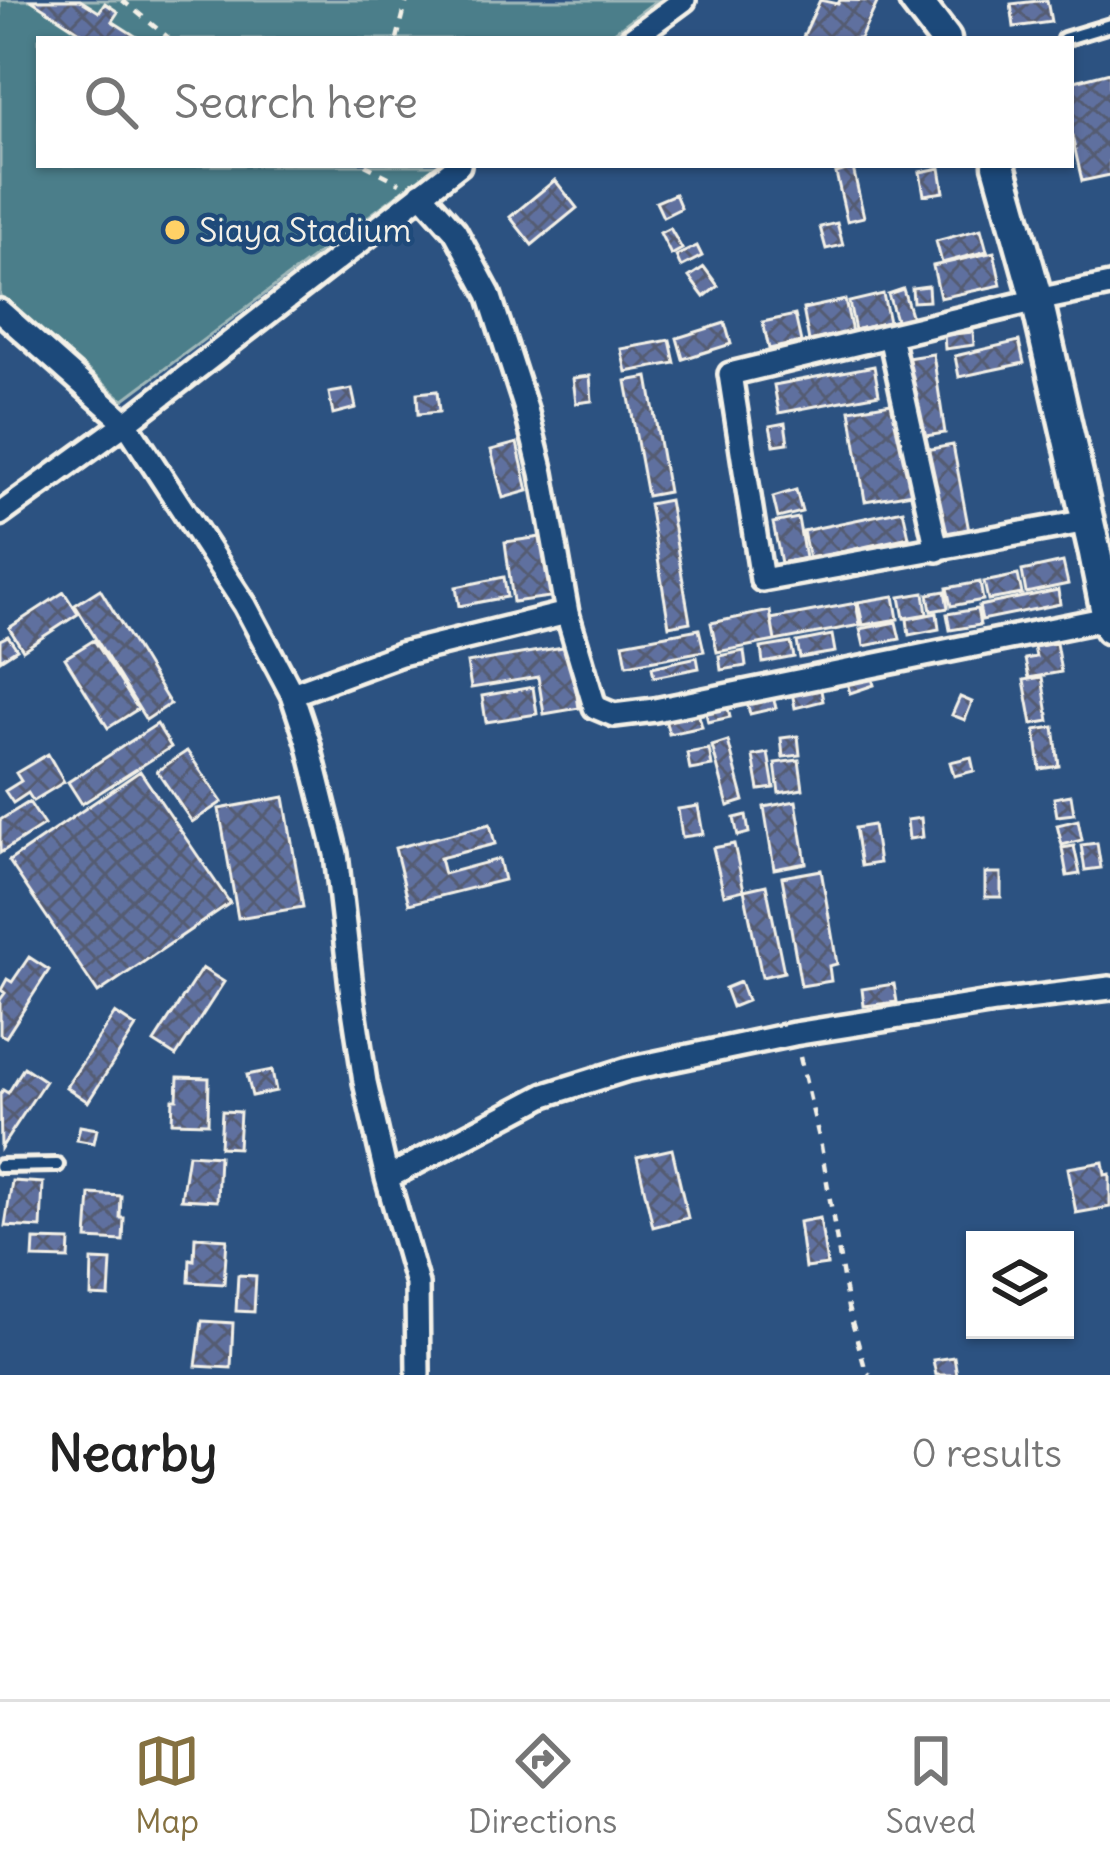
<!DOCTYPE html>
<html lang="en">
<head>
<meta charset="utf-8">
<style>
	:root { --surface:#fff; --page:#f2f2f2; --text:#222; --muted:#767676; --line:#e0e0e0; --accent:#857141 }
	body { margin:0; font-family:Delius,sans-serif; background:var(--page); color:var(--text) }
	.controls { position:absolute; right:36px; bottom:36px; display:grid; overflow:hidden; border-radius:0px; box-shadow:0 3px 9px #0004 }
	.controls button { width:108px; height:108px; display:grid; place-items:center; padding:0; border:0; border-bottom:3px solid var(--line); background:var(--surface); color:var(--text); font:60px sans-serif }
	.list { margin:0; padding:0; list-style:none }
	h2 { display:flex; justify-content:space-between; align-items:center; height:156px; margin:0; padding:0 48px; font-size:51px }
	h2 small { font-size:39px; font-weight:400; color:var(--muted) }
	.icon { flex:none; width:66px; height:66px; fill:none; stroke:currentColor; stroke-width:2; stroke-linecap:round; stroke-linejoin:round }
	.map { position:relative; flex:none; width:1110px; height:1375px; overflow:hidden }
	.search { position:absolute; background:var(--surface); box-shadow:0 3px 9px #0004; left:36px; right:36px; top:36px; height:132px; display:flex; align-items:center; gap:30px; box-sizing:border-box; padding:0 42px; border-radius:0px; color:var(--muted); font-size:45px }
	.sheet { height:324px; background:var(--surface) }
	nav { display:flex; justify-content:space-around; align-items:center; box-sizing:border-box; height:168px; border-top:3px solid var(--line); background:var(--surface); font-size:33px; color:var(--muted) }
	nav a { display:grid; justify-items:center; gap:6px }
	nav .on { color:var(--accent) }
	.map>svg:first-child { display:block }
</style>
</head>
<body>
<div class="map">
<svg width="1110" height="1375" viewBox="0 0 1110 1375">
	<defs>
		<pattern id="building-cross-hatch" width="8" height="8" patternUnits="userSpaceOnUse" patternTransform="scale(3)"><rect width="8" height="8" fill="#5f709f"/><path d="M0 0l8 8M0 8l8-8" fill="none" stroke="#545c72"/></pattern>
	</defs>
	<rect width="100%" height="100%" fill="#2c5281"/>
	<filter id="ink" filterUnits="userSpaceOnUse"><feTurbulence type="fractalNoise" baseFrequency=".00833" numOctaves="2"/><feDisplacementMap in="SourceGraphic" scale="24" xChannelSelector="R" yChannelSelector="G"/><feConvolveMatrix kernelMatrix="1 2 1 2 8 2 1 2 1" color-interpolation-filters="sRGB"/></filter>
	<g filter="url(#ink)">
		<!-- park -->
		<path fill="#4c7e8a" stroke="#a0b8b9" stroke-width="3" d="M0,0H657L605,39H39V165H437L123,400L0,296Z"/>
		<!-- building -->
		<path fill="url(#building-cross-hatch)" stroke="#f4f1e8" stroke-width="3" d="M31,0H80L99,12L105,3L118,12L112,21L140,39H91Z
			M820,0L838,4L840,0L878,1L860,39H802Z
			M1047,0L1051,22L1014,27L1011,4Z
			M1110,72V175L1082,181L1071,132V82Z
			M853,168L864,217L847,221L836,173Z
			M940,168L944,192L924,195L920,172Z
			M555,180L577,208L532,245L510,217Z
			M675,194L681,208L663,217L656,202Z
			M837,223L843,245L826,249L820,227Z
			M670,228L682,249L671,255L660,233Z
			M981,229L987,251L942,263L936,241Z
			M697,246L702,256L681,267L676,256Z
			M994,252L1001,285L940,298L933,266Z
			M704,267L718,286L704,297L689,277Z
			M928,286L929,301L913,302L912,288Z
			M903,289L912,318L897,323L888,294Z
			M883,294L889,322L855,330L849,302Z
			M845,300L852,332L809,341L803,309Z
			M795,315L801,342L769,349L763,322Z
			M725,323L731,344L683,359L677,338Z
			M973,332L974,345L945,349L944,335Z
			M670,340L675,363L626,372L621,349Z
			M1019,341L1024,363L959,377L955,356Z
			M933,354L945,433L919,437L907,358Z
			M874,366L879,394L779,413L774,385Z
			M590,376L592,401L576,403L573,378Z
			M648,377L668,492L647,496L626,381Z
			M352,389L356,408L333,414L329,393Z
			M437,391L439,412L418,414L417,393Z
			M897,402L912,493L865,501L850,410Z
			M785,423L788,443L774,445L770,426Z
			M517,443L528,491L503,498L491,450Z
			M953,445L969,531L941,537L925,450Z
			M796,490L802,512L778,518L773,497Z
			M669,500L690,622L669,626L649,504Z
			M903,510L909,537L809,559L803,531Z
			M798,518L805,558L781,563L773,523Z
			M548,536L557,596L513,602L505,542Z
			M1063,562L1068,584L1026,593L1022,571Z
			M1018,575L1022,594L988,600L984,582Z
			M504,577L507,597L459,606L456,587Z
			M980,582L983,600L951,606L947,588Z
			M100,589L170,704L146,720L75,605Z
			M1058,590L1060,604L982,620L979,606Z
			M945,591L948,608L931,611L928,594Z
			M64,592L78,614L23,650L9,628Z
			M924,593L927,614L904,618L900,597Z
			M894,596L898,619L863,625L858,602Z
			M856,603L860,625L775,641L771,619Z
			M977,609L980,625L950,630L947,614Z
			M770,611L775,641L717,652L711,623Z
			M937,613L939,629L909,635L907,619Z
			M896,622L900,639L864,646L860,629Z
			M699,629L704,651L627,665L623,643Z
			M832,635L835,652L800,658L797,642Z
			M8,636L17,649L0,660V640Z
			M94,640L138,709L108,728L65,658Z
			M791,643L794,657L763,663L761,648Z
			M1056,643L1061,672L1029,678L1025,659L1036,657L1034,647Z
			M569,646L579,708L544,714L538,677L471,688L467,663Z
			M744,651L746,666L721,670L719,656Z
			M697,657L699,668L654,677L652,667Z
			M870,672L874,685L850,693L846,679Z
			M1042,677L1049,721L1032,724L1024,680Z
			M820,685L823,701L795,708L792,692Z
			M533,687L537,714L486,722L482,696Z
			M772,693L776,708L750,714L746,699Z
			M960,697L972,702L965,720L952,715Z
			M727,704L730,717L708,722L705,709Z
			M698,712L702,727L669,734L665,719Z
			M157,724L171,747L82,804L68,782Z
			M1054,727L1059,766L1040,769L1035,730Z
			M798,736L800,755L783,757L781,738Z
			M728,741L744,801L728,806L712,746Z
			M709,749L712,766L690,770L687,753Z
			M187,751L222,802L192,822L157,771Z
			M768,753L774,788L759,790L753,756Z
			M48,754L64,782L33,801L28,793L13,803L5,791L21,781L16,773Z
			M971,757L974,771L954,776L950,762Z
			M799,760L803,789L779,793L775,763Z
			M140,771L230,903L98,993L9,861Z
			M1071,795L1074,814L1057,816L1054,798Z
			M284,797L303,907L238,918L219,809Z
			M796,801L806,863L774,869L764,807Z
			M29,802L44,825L0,853V820Z
			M698,806L703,834L682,837L678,809Z
			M746,815L749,833L738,836L734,818Z
			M921,818L923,837L909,839L907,820Z
			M1078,820L1082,840L1062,845L1057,825Z
			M490,824L495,844L440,858L444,874L499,859L504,880L409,904L395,848Z
			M873,825L879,863L861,866L855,828Z
			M1097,843L1101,868L1085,870L1081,845Z
			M734,844L744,890L724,895L713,848Z
			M1074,846L1080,874L1067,876L1062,848Z
			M821,870L837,964L829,966L831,981L801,986L782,877Z
			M985,873H1001V897H985Z
			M766,885L784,972L762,977L744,890Z
			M29,957L49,970L6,1037L0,1034V1000L5,993L1,990L7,979L12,982Z
			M202,968L224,982L176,1056L154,1042Z
			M740,982L747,1001L732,1007L725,988Z
			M894,984L897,1002L864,1006L862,989Z
			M115,1013L136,1027L88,1102L66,1087Z
			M24,1067L45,1081L1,1148L0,1094L3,1090L8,1093Z
			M272,1070L276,1091L252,1096L247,1075Z
			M178,1077L209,1078L208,1123L172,1122L173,1099H177Z
			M222,1111L240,1112L238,1148L220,1147Z
			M80,1126L97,1129L94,1143L77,1140Z
			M672,1149L688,1218L653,1227L637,1157Z
			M188,1154L219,1156L217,1201L181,1199Z
			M1103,1162L1105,1175L1110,1174V1207L1076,1213L1068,1168Z
			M12,1181L43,1183L41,1228L5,1226Z
			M90,1194L121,1196L120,1218H124L123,1241L87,1239Z
			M820,1218L827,1265L805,1268L799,1222Z
			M195,1237L227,1239L224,1284L189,1282L190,1259L194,1260Z
			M34,1240L70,1241L69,1259L33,1258Z
			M92,1260L111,1261L109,1297L91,1296Z
			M238,1275L256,1276L254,1312L236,1311Z
			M202,1321L233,1323L231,1368L196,1366Z
			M954,1357L957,1375H936L933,1360Z"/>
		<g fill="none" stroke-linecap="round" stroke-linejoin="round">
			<defs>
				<path id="service" d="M1064,39L1110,25
					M0,1166L57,1165"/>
				<path id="minor" d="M631,39L684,0
					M421,193L455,231L489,294L526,409L542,473L567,613
					M0,311L126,423L245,605L292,694L308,742L336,854L352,996L365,1082L387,1178L417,1284L418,1375
					M890,336L937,550
					M0,514L126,423L459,165
					M1088,521L762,580L730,374L1037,300L1110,285
					M292,694L401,654L567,613L595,707L614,715L655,710L1108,618
					M387,1178L545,1095L628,1069L794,1034L995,1002L1110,988"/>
				<path id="secondary" d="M915,0L945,39
					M999,165L1037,300L1095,553L1110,628"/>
			</defs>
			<!-- service casing -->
			<use href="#service" stroke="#f4f1e8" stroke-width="20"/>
			<!-- minor casing -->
			<use href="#minor" stroke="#f4f1e8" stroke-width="30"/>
			<!-- secondary casing -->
			<use href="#secondary" stroke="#f4f1e8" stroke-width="39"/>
			<!-- path -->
			<path stroke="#f4f1e8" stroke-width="4.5" stroke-dasharray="9 9" stroke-linecap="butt" d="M122,0L170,39
				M397,39L407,0
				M365,165L400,183
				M800,1057L821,1146L848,1308L866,1371L870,1375"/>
			<!-- service -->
			<use href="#service" stroke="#1f4a7a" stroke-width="10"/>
			<!-- minor -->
			<use href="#minor" stroke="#1f4a7a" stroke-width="21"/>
			<!-- secondary -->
			<use href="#secondary" stroke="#1f4a7a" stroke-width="30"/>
		</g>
	</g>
	<!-- markers -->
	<circle fill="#ffd166" stroke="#1f4a7a" stroke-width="4.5" cx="175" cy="230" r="12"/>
	<g text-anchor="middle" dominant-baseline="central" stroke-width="9" stroke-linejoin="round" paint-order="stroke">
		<!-- poi labels -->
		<g font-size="33" fill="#f4f1e8" stroke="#1f4a7a" text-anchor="start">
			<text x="199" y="230">Siaya Stadium</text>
		</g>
	</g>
</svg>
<div class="controls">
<button><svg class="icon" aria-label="layers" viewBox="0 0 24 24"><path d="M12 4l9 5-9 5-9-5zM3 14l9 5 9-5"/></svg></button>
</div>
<div class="search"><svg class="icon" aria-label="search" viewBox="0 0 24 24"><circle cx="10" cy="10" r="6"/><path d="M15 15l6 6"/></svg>Search here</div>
</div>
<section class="sheet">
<h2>Nearby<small>0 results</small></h2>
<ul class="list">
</ul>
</section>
<nav>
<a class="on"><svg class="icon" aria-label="map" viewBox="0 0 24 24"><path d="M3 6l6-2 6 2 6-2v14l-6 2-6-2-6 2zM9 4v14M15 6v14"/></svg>Map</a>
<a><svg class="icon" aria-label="directions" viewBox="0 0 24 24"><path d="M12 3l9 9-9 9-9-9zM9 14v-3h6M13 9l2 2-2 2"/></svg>Directions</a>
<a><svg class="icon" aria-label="saved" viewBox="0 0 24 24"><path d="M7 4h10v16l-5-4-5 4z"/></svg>Saved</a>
</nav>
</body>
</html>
